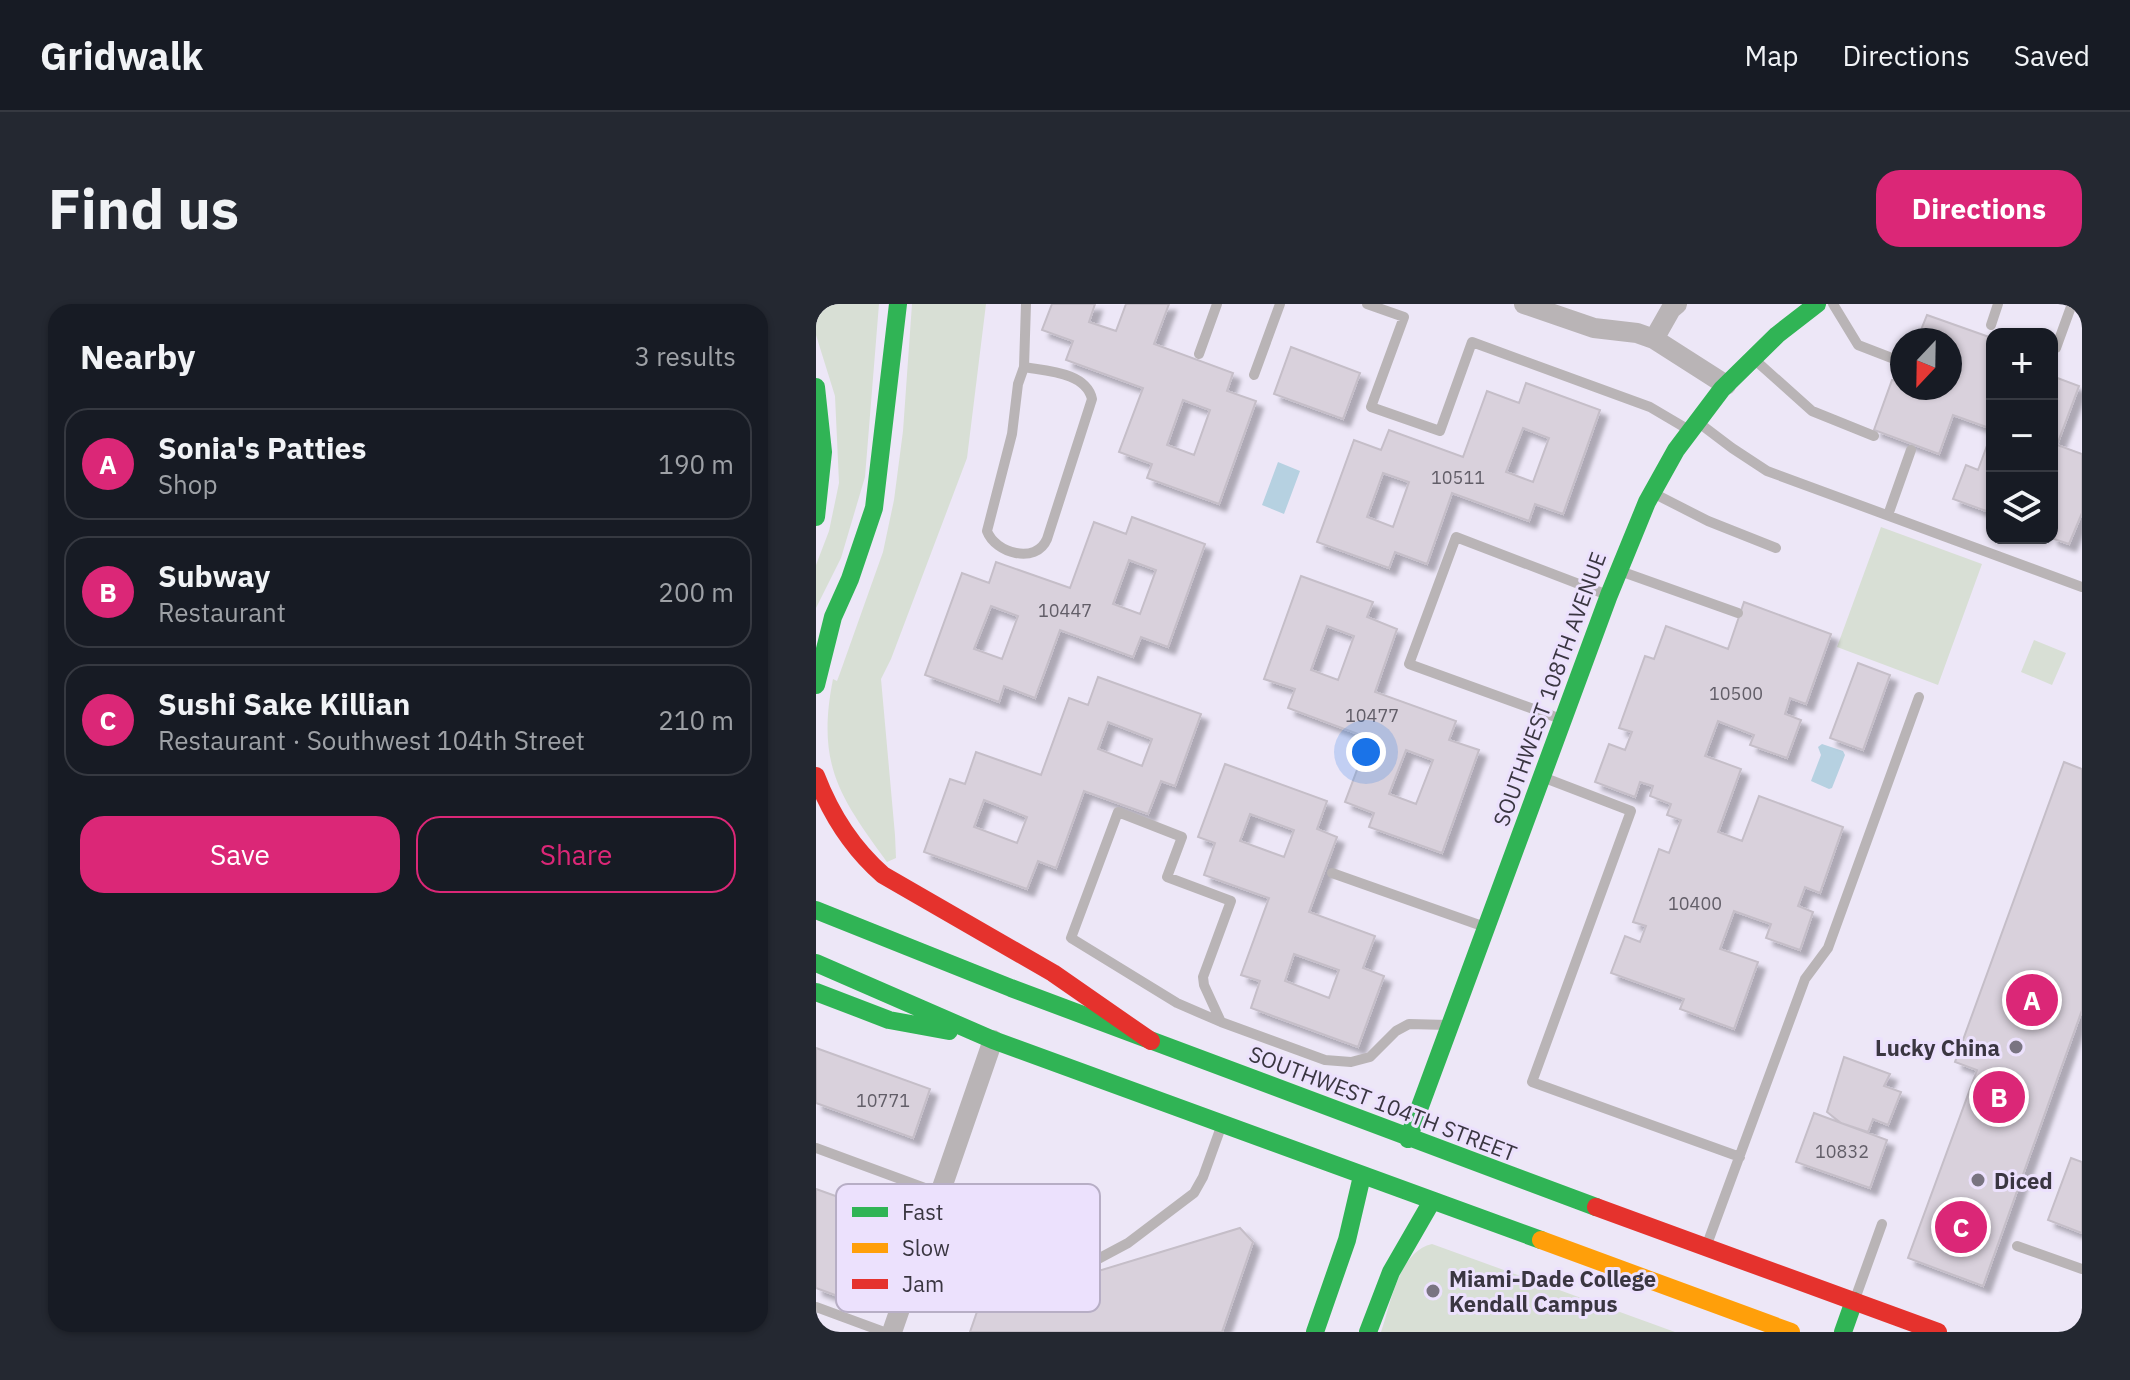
<!DOCTYPE html>
<html lang="en">
<head>
<meta charset="utf-8">
<style>
	:root { --surface:#171b24; --page:#242831; --text:#f1f3f6; --muted:#9ea1a6; --line:#363941; --accent:#db2777 }
	body { margin:0; font-family:"IBM Plex Sans",sans-serif; background:var(--page); color:var(--text) }
	.controls { position:absolute; right:24px; top:24px; display:grid; overflow:hidden; border-radius:16px; box-shadow:0 2px 6px #0004 }
	.controls button { width:72px; height:72px; display:grid; place-items:center; padding:0; border:0; border-bottom:2px solid var(--line); background:var(--surface); color:var(--text); font:40px sans-serif }
	.compass { position:absolute; left:1074px; top:24px; width:72px; height:72px; border-radius:50%; background:var(--surface); box-shadow:0 2px 6px #0004; rotate:202deg }
	.you { position:absolute; left:550px; top:448px; width:28px; height:28px; margin:-20px; border:6px solid #fff; border-radius:50%; background:#1a73e8; box-shadow:0 0 0 12px #1a73e833 }
	.badge { display:grid; place-items:center; width:52px; height:52px; border-radius:50%; background:var(--accent); color:#fff; font-size:26px; font-weight:700 }
	.pin { position:absolute; translate:-50% -50%; border:4px solid #fff; box-shadow:0 2px 8px #0006 }
	.list { margin:0; padding:0; list-style:none }
	h2 { display:flex; justify-content:space-between; align-items:center; height:104px; margin:0; padding:0 32px; font-size:34px }
	h2 small { font-size:26px; font-weight:400; color:var(--muted) }
	.list li { display:grid; grid-template-columns:52px 1fr auto; gap:24px; align-items:center; box-sizing:border-box; height:112px; margin:0 16px 16px; padding:0 16px; border:2px solid var(--line); border-radius:24px }
	.list b { display:block; font-size:30px; white-space:nowrap }
	.list p { margin:0; font-size:26px; white-space:nowrap; color:var(--muted) }
	.list em { font-size:26px; font-style:normal; color:var(--muted) }
	.actions { display:flex; gap:16px; padding:24px 32px }
	.actions a { flex:1; padding:18px 0; border:2px solid var(--accent); border-radius:24px; text-align:center; font-size:28px; color:var(--accent) }
	.actions .main { background:var(--accent); color:#fff }
	.icon { flex:none; width:44px; height:44px; fill:none; stroke:currentColor; stroke-width:2; stroke-linecap:round; stroke-linejoin:round }
	.map { position:relative; flex:none; width:1266px; height:1028px; overflow:hidden; border-radius:24px }
	header { display:flex; align-items:center; gap:48px; box-sizing:border-box; height:112px; padding:0 40px; background:var(--surface); border-bottom:2px solid var(--line) }
	header strong { font-size:38px }
	nav { display:flex; gap:44px; margin-inline-start:auto; font-size:28px }
	.intro { display:flex; align-items:center; justify-content:space-between; box-sizing:border-box; height:192px; padding:0 48px }
	h1 { margin:0; font-size:56px }
	.button { padding:20px 36px; border-radius:24px; background:var(--accent); color:#fff; font-size:28px; font-weight:700 }
	main { display:flex; gap:48px; padding:0 48px }
	aside { flex:1; background:var(--surface); border-radius:24px; box-shadow:0 2px 6px #0004 }
	.map>svg:first-child { display:block }
</style>
</head>
<body>
<header>
<strong>Gridwalk</strong>
<nav><a>Map</a><a>Directions</a><a>Saved</a></nav>
</header>
<div class="intro"><h1>Find us</h1><a class="button">Directions</a></div>
<main>
<aside>
<h2>Nearby<small>3 results</small></h2>
<ul class="list">
<li><span class="badge">A</span><div><b>Sonia's Patties</b><p>Shop</p></div><em>190 m</em></li>
<li><span class="badge">B</span><div><b>Subway</b><p>Restaurant</p></div><em>200 m</em></li>
<li><span class="badge">C</span><div><b>Sushi Sake Killian</b><p>Restaurant · Southwest 104th Street</p></div><em>210 m</em></li>
</ul>
<div class="actions"><a class="main">Save</a><a>Share</a></div>
</aside>
<div class="map">
<svg width="1266" height="1028" viewBox="0 0 1266 1028">
	<defs>
		<filter id="shadow"><feDropShadow dx="7" dy="7" stdDeviation="2" flood-color="#0004"/></filter>
	</defs>
	<rect width="100%" height="100%" fill="#ede7f7"/>
	<!-- green -->
	<path fill="#d8dfd5" d="M0,0H63L49,173L25,254L0,304V261L13,227L23,179L19,92L0,31Z
		M96,0H170L151,154L75,355L65,375L79,531L80,554L71,558C24,493 0,461 17,375L21,377L24,369L67,248L78,196L87,127Z
		M1065,223L1166,260L1122,381L1021,343Z
		M1218,336L1250,349L1236,381L1205,368Z
		M616,940L859,1028H565C575,1000 582,948 616,940Z"/>
	<!-- water -->
	<path fill="#b6d1e1" d="M462,158L484,167L468,210L446,201Z
		M1006,440L1027,447L1029,451L1016,484L1013,485L995,477L1005,451L1002,443Z"/>
	<!-- building -->
	<path fill="#d9d1dc" stroke="#c5bec8" stroke-width="2" fill-rule="evenodd" filter="url(#shadow)" d="M236,0H279L273,18L300,27L310,0H353L338,40L417,69L411,87L440,97L403,200L331,174L336,160L303,148L327,84L250,56L257,37L226,26ZM367,96L394,106L378,151L351,141Z
		M1111,11L1176,34V125L1137,111L1123,150L1058,126L1076,76L1086,78V84H1134V36H1101Z
		M475,43L544,69L527,115L458,90Z
		M1236,72L1263,82L1241,141L1266,150V209L1253,240L1235,234Z
		M710,79L784,106L747,210L719,200L713,217L636,189L611,260L579,248L573,264L501,238L538,136L565,146L573,126L647,153L671,87L703,99ZM707,124L733,134L717,178L690,168ZM567,169L593,178L577,223L551,213Z
		M1176,128V200L1173,208L1137,195L1150,161L1162,166Z
		M316,213L389,240L352,343L325,333L317,353L244,326L219,394L188,382L183,398L109,371L146,269L173,279L180,258L254,284L278,218L310,230ZM313,256L340,266L324,310L297,300ZM175,302L202,312L186,355L158,345Z
		M485,272L557,298L551,313L581,325L559,388L640,417L633,436L663,446L626,549L553,523L558,509L529,498L553,434L472,404L479,385L448,375ZM511,322L538,332L522,376L495,366ZM590,446L617,456L600,500L573,490Z
		M928,298L1015,330L990,400L974,394L969,410L985,416L971,454L934,441L938,431L902,417L889,452L925,465L902,528L926,537L943,492L1027,523L1004,589L989,583L982,602L997,608L984,646L950,634L955,620L918,607L904,645L942,658L918,725L864,705L868,695L795,669L809,632L824,638L830,622L817,618L843,545L853,549L865,516L851,511L855,500L834,492L837,482L824,478L819,493L779,478L793,440L809,446L816,428L803,424L829,352L838,355L850,322L912,345Z
		M1042,359L1074,371L1047,446L1014,434Z
		M282,373L385,410L359,482L345,477L332,510L268,487L240,564L222,557L211,585L108,548L134,475L149,480L160,448L225,471L253,394L272,401ZM292,418L336,435L326,462L282,445ZM168,496L211,513L201,539L158,523Z
		M1248,458L1266,465V706L1167,982L1092,954L1161,766L1139,758Z
		M409,460L511,497L501,525L521,533L493,608L559,632L547,664L568,672L542,743L435,704L444,677L425,671L453,594L388,571L399,539L382,533ZM434,510L478,526L468,553L424,537ZM478,650L523,666L513,694L469,677Z
		M0,744L114,785L97,834L0,799Z
		M1028,753L1074,770L1068,782L1085,788L1072,821L1057,815L1052,828L1025,819L1011,808Z
		M998,809L1071,836L1054,884L980,858Z
		M1255,854L1266,858V929L1232,916Z
		M0,885L70,910L38,998L0,984Z
		M424,924L437,938L406,1028H154L175,967L223,985Z"/>
	<g fill="none" stroke-linecap="round" stroke-linejoin="round">
		<!-- lane -->
		<path stroke="#b9b4b6" stroke-width="10" d="M551,0L588,13L555,103L624,127L656,38L834,103L873,126
			M1017,0L1042,41L1086,58
			M1175,21L1182,0
			M1240,44L1256,0
			M383,50L401,0
			M939,56L996,107L1058,132
			M208,63C230,67 270,68 276,95L231,235C220,261 179,249 171,227L196,130L202,80L208,63L210,0
			M438,71L464,0
			M883,119L916,144L951,167L1266,283
			M839,190L892,217L960,244
			M1072,211L1095,146
			M804,267L922,309
			M745,415L593,360L640,233L789,290
			M729,474L815,507L716,778L924,853
			M516,569L669,623
			M405,718L388,681L387,673L415,597L351,573L366,533L302,508L255,634L361,699L405,718L509,756L535,758L554,753L580,727L593,720L632,721
			M0,844L125,890
			M110,931L193,961L235,962L282,955L312,939L378,889L387,873L405,823
			M1201,942L1266,965
			M890,943L989,675L1012,644L1103,393
			M1039,995L1066,920
			M0,1003L68,1028"/>
		<!-- street -->
		<path stroke="#b9b4b6" stroke-width="20" d="M708,0L778,24L821,29L838,35L910,81
			M838,35L855,5L861,0
			M76,1028L177,736"/>
		<!-- fast -->
		<path stroke="#30b455" stroke-width="18" d="M0,83L7,148L0,213
			M0,381L17,313L34,275L58,204L82,0
			M0,606L195,684L780,903
			M0,659L177,736L725,936
			M0,688L73,716L133,727
			M592,835L793,291L831,198L860,146L906,85L961,31L1001,0
			M499,1028L531,936L546,872
			M552,1028L575,968L616,897
			M1027,1028L1038,997"/>
		<!-- slow -->
		<path stroke="#ff9f0a" stroke-width="18" d="M725,936L975,1028"/>
		<!-- jam -->
		<path stroke="#e5322d" stroke-width="18" d="M0,472C15,511 35,543 67,571L237,669L335,737
			M780,903L1122,1028"/>
	</g>
	<!-- markers -->
	<g fill="#797481" stroke="#ece1fd" stroke-width="3">
		<circle cx="1200" cy="743" r="8"/>
		<circle cx="1162" cy="876" r="8"/>
		<circle cx="617" cy="987" r="8"/>
	</g>
	<g text-anchor="middle" dominant-baseline="central" stroke-width="6" stroke-linejoin="round" paint-order="stroke">
		<!-- number labels -->
		<g font-size="18" fill="#625e68">
			<text x="642" y="173">10511</text>
			<text x="249" y="306">10447</text>
			<text x="920" y="389">10500</text>
			<text x="556" y="411">10477</text>
			<text x="879" y="599">10400</text>
			<text x="67" y="796">10771</text>
			<text x="1026" y="847">10832</text>
		</g>
		<!-- street labels -->
		<g font-size="22" fill="#3a3641" stroke="#ece1fd">
			<text transform="translate(733 385) rotate(-70)">SOUTHWEST 108TH AVENUE</text>
			<text transform="translate(567 799) rotate(21)">SOUTHWEST 104TH STREET</text>
		</g>
		<!-- poi labels -->
		<g font-size="22" font-weight="bold" fill="#3a3641" stroke="#ece1fd" text-anchor="start">
			<text x="1184" y="743" text-anchor="end">Lucky China</text>
			<text x="1178" y="876">Diced</text>
			<text x="633" y="974">Miami-Dade College<tspan x="633" dy="25">Kendall Campus</tspan></text>
		</g>
	</g>
	<!-- legend -->
	<rect x="20" y="880" width="264" height="128" rx="12" fill="#ece1fd" stroke="#b7aec5" stroke-width="2"/>
	<rect x="36" y="903" width="36" height="10" fill="#30b455"/>
	<rect x="36" y="939" width="36" height="10" fill="#ff9f0a"/>
	<rect x="36" y="975" width="36" height="10" fill="#e5322d"/>
	<g font-size="22" fill="#3a3641">
		<text x="86" y="916">Fast</text>
		<text x="86" y="952">Slow</text>
		<text x="86" y="988">Jam</text>
	</g>
</svg>
<div class="controls">
<button>+</button>
<button>−</button>
<button><svg class="icon" aria-label="layers" viewBox="0 0 24 24"><path d="M12 4l9 5-9 5-9-5zM3 14l9 5 9-5"/></svg></button>
</div>
<svg class="compass" viewBox="-18 -18 36 36"><path d="M0-13l5 13h-10z" fill="#e53935"/><path d="M0 13l5-13h-10z" fill="#9ea1a6"/></svg>
<div class="you"></div>
<div class="pin badge" style="left:1216px;top:696px">A</div>
<div class="pin badge" style="left:1183px;top:793px">B</div>
<div class="pin badge" style="left:1145px;top:923px">C</div>
</div>
</main>
</body>
</html>
